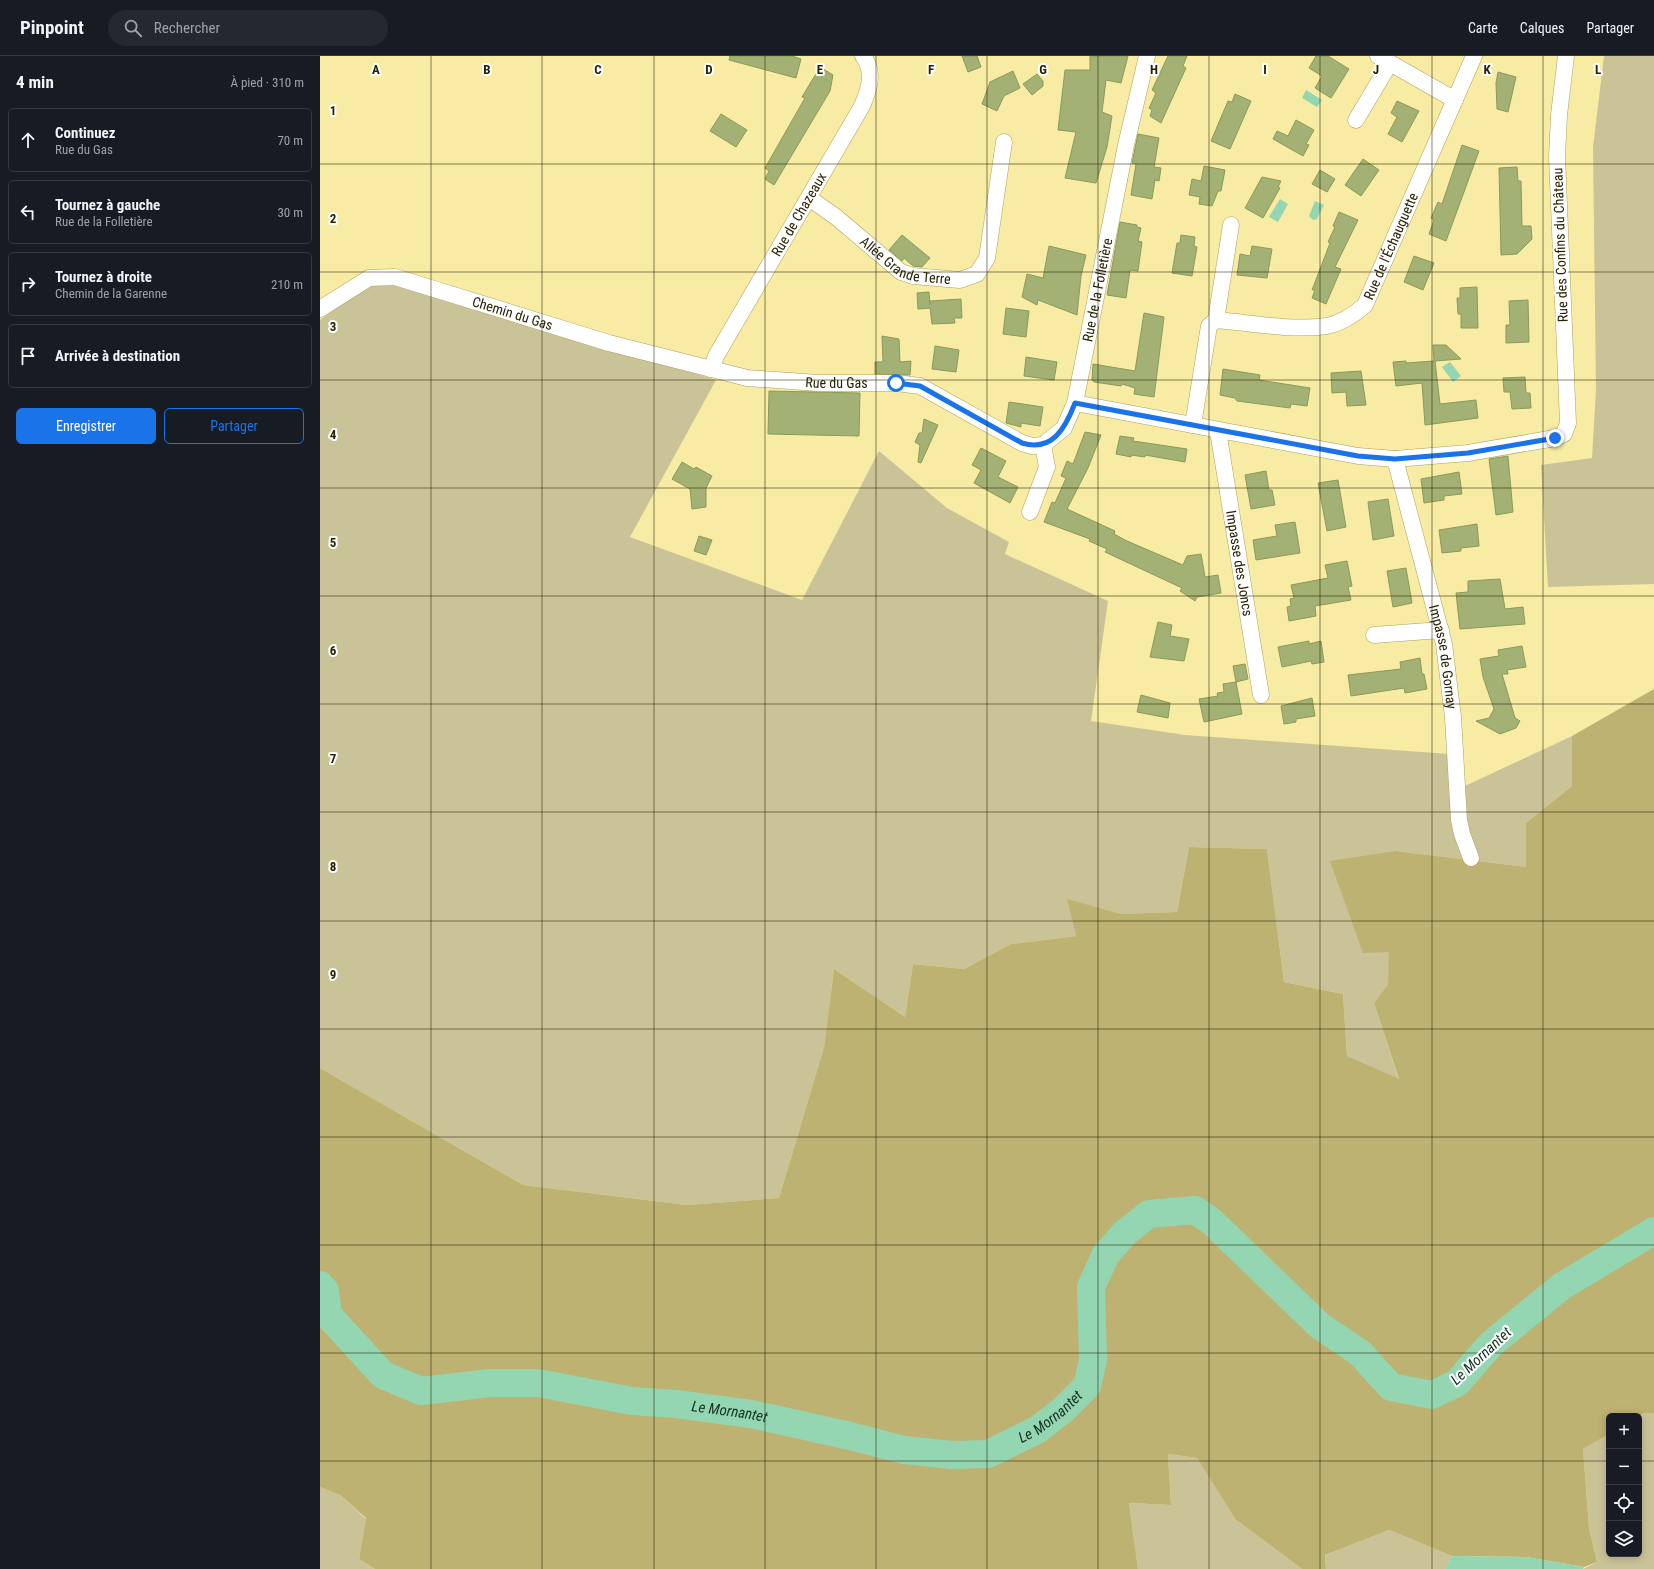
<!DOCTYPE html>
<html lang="fr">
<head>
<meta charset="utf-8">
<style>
	:root { --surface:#171b24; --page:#242831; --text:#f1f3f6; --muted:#9ea1a6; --line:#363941; --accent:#1a73e8 }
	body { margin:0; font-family:"Roboto Condensed",sans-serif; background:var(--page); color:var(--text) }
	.controls { position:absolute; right:12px; bottom:12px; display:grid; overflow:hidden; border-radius:6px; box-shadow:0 2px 10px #0003 }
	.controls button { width:36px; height:36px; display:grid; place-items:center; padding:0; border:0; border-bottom:1px solid var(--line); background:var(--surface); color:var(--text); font:20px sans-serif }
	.stop { position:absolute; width:12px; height:12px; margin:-9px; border:3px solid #1a73e8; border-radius:50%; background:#fff }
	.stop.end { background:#1a73e8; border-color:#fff; box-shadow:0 1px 4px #0008 }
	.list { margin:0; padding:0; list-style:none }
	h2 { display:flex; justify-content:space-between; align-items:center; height:52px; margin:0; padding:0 16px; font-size:17px }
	h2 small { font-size:13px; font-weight:400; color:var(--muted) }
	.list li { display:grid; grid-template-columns:26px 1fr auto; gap:12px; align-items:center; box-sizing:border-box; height:64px; margin:0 8px 8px; padding:0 8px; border:1px solid var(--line); border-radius:6px }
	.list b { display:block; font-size:15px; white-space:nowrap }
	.list p { margin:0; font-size:13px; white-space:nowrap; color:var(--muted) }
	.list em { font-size:13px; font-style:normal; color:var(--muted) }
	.actions { display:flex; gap:8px; padding:12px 16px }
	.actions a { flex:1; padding:9px 0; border:1px solid var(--accent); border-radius:6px; text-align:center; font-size:14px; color:var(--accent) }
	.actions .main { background:var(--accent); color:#fff }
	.icon { flex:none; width:22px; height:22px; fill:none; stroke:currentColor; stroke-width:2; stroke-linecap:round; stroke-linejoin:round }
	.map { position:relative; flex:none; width:1334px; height:1513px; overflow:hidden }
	header { display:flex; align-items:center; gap:24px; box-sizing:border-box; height:56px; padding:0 20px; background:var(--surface); border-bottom:1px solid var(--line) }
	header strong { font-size:19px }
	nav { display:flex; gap:22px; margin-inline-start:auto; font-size:14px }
	.search { width:280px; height:36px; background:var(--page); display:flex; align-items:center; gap:10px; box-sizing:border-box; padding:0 14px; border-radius:22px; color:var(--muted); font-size:15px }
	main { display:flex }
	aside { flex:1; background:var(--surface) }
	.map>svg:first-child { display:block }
</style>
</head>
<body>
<header>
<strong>Pinpoint</strong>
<div class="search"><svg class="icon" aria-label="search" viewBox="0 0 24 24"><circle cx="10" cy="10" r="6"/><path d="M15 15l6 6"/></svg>Rechercher</div>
<nav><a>Carte</a><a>Calques</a><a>Partager</a></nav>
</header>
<main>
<aside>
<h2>4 min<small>À pied · 310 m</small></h2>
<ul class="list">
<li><svg class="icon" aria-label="ahead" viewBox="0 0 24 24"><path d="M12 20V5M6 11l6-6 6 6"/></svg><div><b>Continuez</b><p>Rue du Gas</p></div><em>70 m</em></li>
<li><svg class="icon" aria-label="left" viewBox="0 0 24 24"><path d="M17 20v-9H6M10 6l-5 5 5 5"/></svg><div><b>Tournez à gauche</b><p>Rue de la Folletière</p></div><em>30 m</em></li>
<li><svg class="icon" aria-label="right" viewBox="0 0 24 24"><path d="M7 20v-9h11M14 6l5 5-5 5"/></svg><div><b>Tournez à droite</b><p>Chemin de la Garenne</p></div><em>210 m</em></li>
<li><svg class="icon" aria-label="arrive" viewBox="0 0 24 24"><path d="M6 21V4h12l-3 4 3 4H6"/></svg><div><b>Arrivée à destination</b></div></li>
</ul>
<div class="actions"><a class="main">Enregistrer</a><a>Partager</a></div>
</aside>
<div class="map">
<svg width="1334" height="1513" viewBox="0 0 1334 1513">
	<rect width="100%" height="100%" fill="#f8eba3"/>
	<!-- green -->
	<path fill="#cbc398" d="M1284,0H1334V528L1228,531L1221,409L1272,402L1276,334L1273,91Z
		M76,226L396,324L310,481L482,544L559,395L627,452L689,486L685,498L788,545L771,665L865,679L1129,698L1130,737L1252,680V730L1206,767V811L1076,795L1068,928L1054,947L1079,1024L1027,1000L1023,938L964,926L947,793L869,791L857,856L801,858L748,844L756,880L691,888L644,913L593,908L585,961L514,913L504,991L459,1142L367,1149L203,1129L0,1012V264L49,229Z
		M1324,1357H1334V1513H1263L1277,1506L1269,1472L1263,1393L1289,1378V1498H1319V1360Z
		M848,1398L877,1402L915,1463L982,1513H818L809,1447L851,1449Z
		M0,1431L20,1439L46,1463L39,1503L55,1513H0Z
		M1069,1474L1132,1500L1125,1513H1006L1005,1499Z"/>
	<!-- forest -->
	<path fill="#bdb271" d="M1334,633V1357H1324L1319,1360H1289V1378L1263,1393L1269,1472L1277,1506L1264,1511L1206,1501L1132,1500L1069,1474L1005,1499L1006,1513H982L915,1463L877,1402L848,1398L851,1449L809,1447L818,1513H55L39,1503L46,1462L20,1439L0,1431V1012L203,1129L367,1149L459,1142L504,991L514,913L585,961L593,908L644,913L691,888L756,880L747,843L801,858L857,856L869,791L947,793L964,926L1023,938L1027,1000L1079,1023L1054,947L1068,928L1069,896L1043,897L1010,805L1076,795L1206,811V767L1252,730V680Z"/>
	<!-- water -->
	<path fill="#94d6b1" d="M986,34L1002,44L997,51L982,42Z
		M960,143L968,148L958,166L949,161Z
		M995,145L1004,149L997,163L993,164L989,160Z
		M1130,306L1141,320L1133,326L1122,311Z
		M1132,1500L1206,1501L1264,1511L1263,1513H1125Z"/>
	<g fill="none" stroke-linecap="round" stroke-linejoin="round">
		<!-- river -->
		<path stroke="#94d6b1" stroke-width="28" id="s1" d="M0,1229L5,1235L8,1259L63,1319L101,1335L170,1327H218L312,1345L356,1348L431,1358L530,1380L584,1394L632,1399L668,1398L717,1374L743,1354L767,1330L773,1304L771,1231L786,1198L806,1176L829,1158L875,1154L891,1165L1000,1270L1040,1297L1071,1331L1112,1339L1137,1327L1171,1288L1242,1230L1334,1175"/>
	</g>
	<!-- building -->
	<path fill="#a3b274" stroke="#8b9a57" d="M410,0H472L481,3L476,22L409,4Z
		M642,0H657L661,11L648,16Z
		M770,0H808L801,27L786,24L782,56L792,60L787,91L776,127L745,122L756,76L738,74L745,14H770Z
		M848,0H867L863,10L866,12L841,67L830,60L832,54L829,52L836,37L832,34Z
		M996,0H1008L1029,13L1011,42L995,32L1002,20L989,12Z
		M500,11L513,19L510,35L454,129L445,123L449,115L445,112L485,42L482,41Z
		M693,15L700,32L684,40L677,55L662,48L670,26Z
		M1178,16L1196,21L1188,56L1177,53L1176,27Z
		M717,18L723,25V30L712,39L703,28Z
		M915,38L931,45L910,93L891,85L908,45L912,46Z
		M1077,45L1099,55L1082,86L1068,78L1077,61L1071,57Z
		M401,58L427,74L416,91L390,75Z
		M976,64L994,74L986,88L989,89L983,100L953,83L957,75L968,80Z
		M818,78L839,82L834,111L841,112L839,125L835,124L832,143L811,139L816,108L812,107Z
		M1142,89L1159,95L1126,185L1109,178L1114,164L1111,162L1118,146L1122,148Z
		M1043,103L1059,114L1041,140L1025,129Z
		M884,110L905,114L901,135H898L892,150L879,148L880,141L869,139L872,123L881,125Z
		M1197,111L1198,125H1201L1202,170H1211L1212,183L1197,198L1181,199L1179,112Z
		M1000,114L1015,123L1007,136L992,128Z
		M942,121L961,125L958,131L960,132L943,162L925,152Z
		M1019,156L1038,164L1015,211L1021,213L1006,248L992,242L995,234H992L1010,187L1008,186L1015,171L1013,170Z
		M800,166L817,169V171L821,172L818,185L822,186L818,215L810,214L806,242L787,239Z
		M582,179L610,202L602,211L593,210L584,202L582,205L569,194Z
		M861,179L875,181L874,190L877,191L872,220L852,217L857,187H860Z
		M729,190L766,199L761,220L757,259L718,244L717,249L702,241L707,218L723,222Z
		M932,190L952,193L947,222L917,219L920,198L930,200Z
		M1094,200L1114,207L1103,234L1084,226Z
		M1157,231L1158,272H1141V258H1138L1137,242H1140V232Z
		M609,236L610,249V245L641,243L642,262H634L635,267L612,268L610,252L598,253L597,237Z
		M1208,244L1209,286L1186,287V269H1190L1189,245Z
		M686,252L709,255L706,281L683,278Z
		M824,257L844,261L834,341L814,338L815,332L802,328L801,330L774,326L772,324L773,308L815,315Z
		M562,280L579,283L580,306L591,305L590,319L555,318V306H563Z
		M1113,289H1126L1141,303L1115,305L1120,348L1156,344L1158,362L1105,369L1102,327L1076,330L1073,306L1086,305V307L1114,305Z
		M615,290L639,294L636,316L612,313Z
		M706,301L737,306L734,324L704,320Z
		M903,313L940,319L939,324L990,332L987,350L971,348L970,352L917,345L915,342L900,339Z
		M1041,315L1046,349L1027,350L1026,336L1012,337L1011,317Z
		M1205,321L1206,337H1210L1211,352L1192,353L1190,336H1184L1183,322Z
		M449,335L540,337L539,380L448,378Z
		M689,346L723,351L720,370L701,367V371L686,367Z
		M604,363L618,369L601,407L598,406L600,389L595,386L599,377H602Z
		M765,376L781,379L768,412L747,453L795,475L794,478L807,485L863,509L867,500L881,498L885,521L898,519L901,537L877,541L875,545L860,535L862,532L785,496L787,493L769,485L770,483L724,466L732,446L735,447L746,422L741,420L747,405L753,408Z
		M800,380L814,382L813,385L867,393L865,406L825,399V401L811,399V401L796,398Z
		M661,392L686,405L678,421L698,431L690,447L654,427L661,414L652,409Z
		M1188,400L1193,456L1176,459L1169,403Z
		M362,406L374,413L376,411L392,420L386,432V451L372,453L370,433L352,423Z
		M946,415L949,434H952L955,449L931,453L925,419Z
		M1139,416L1142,438L1124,440V444L1104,447L1101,423Z
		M1018,424L1026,471L1007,475L998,427Z
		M1068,443L1074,480L1053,484L1048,446Z
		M975,466L980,497L936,504L933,484L957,480L955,469Z
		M1157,468L1159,490L1141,492V495L1122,497L1119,474Z
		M379,480L392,484L386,499L374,495Z
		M1027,505L1032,530L1028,531L1031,544L995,550L996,560L969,565L967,551L971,550L970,543L974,542L971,529L1008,522L1005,509Z
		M1086,512L1092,547L1073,551L1067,515Z
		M1180,523L1185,553L1203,551L1205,568L1140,573L1136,537L1148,536V525Z
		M838,566L852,569L850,580L869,583L864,605L830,601Z
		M989,585V588L1001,585L1004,606L992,608L991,605L962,611L958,591Z
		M1202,590L1206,611L1187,614L1188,618H1182L1195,662L1200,665L1196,672L1180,678L1156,665L1169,662L1174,653L1163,621L1160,603L1179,600L1178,594Z
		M1100,602L1102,618H1104L1107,633L1085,637L1084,632L1031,640L1028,619L1081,613L1080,606Z
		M925,608L928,623L916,626L913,610Z
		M916,626L922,658L884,666L879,643L898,640L897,637L904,636L903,628Z
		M821,639L850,647L848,662L817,656Z
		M992,642L995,660L976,663V666L964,668L961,650Z"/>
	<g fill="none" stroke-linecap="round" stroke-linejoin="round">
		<defs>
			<g id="minor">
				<path d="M1058,0L1135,44"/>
				<path d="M1036,64L1070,7"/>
				<path id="s2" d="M489,142L516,161L581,216L593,220L640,224L657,218L667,202L684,86"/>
				<path id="s3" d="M0,253L49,222L75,221L289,287L427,322L498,327H576L600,330L702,387L712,390L723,389"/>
				<path d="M896,264L911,169"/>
				<path id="s4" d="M391,313L396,300L542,50C549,34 555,16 543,0"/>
				<path d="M755,347L1038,400L1075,403L1148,397L1235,382L1244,378L1248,367L1237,101L1239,59L1246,0"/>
				<path id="s5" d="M873,369L889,270L896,264C932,267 971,275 1007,270C1021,267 1035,258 1045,249L1154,0"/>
				<path id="s6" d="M898,375L941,639"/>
				<path id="s7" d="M1075,403L1124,588L1133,661L1139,764L1142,778L1151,802"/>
				<path id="s8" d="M710,456L727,411L723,389L744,372L755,347L806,89L827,0"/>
				<path d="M1054,579L1121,574"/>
			</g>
		</defs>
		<!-- minor casing -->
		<use href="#minor" stroke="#ada15b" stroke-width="17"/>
		<!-- minor -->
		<use href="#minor" stroke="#fff" stroke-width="16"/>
	</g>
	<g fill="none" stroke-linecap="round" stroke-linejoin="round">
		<!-- route -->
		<path stroke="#1a73e8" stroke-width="5" d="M576,327L600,330L702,387C732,396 745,373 755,347L1038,400L1075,403L1148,397L1235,382"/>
	</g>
	<!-- grid -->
	<path fill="none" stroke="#272204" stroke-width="1" stroke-opacity="0.55" d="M111,0V1513M222,0V1513M334,0V1513M445,0V1513M556,0V1513M667,0V1513M778,0V1513M889,0V1513M1000,0V1513M1112,0V1513M1223,0V1513M0,108H1334M0,216H1334M0,324H1334M0,432H1334M0,540H1334M0,648H1334M0,756H1334M0,865H1334M0,973H1334M0,1081H1334M0,1189H1334M0,1297H1334M0,1405H1289M1319,1405H1334"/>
	<g text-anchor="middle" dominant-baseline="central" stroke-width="4" stroke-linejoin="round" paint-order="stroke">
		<!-- street labels -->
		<g font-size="14" fill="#272204" stroke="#fff">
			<text stroke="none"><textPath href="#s4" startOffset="178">Rue de Chazeaux</textPath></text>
			<text transform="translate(1240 189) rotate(-92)">Rue des Confins du Château</text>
			<text stroke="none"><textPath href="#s5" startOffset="329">Rue de l'Échauguette</textPath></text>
			<text stroke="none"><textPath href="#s2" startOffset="118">Allée Grande Terre</textPath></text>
			<text stroke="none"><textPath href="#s8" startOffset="240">Rue de la Folletière</textPath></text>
			<text stroke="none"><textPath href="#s3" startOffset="207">Chemin du Gas</textPath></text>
			<text stroke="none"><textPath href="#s3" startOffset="540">Rue du Gas</textPath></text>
			<text stroke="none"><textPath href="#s6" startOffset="134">Impasse des Joncs</textPath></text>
			<text stroke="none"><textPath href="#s7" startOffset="204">Impasse de Gornay</textPath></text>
		</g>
		<!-- water labels -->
		<g font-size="15" font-style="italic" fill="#133222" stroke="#fff">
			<text transform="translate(1161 1300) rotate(-43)">Le Mornantet</text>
			<text stroke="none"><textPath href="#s1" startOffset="466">Le Mornantet</textPath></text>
			<text stroke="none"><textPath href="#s1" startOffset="802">Le Mornantet</textPath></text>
		</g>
	</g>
	<g font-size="13" text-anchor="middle" font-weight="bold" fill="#272204" stroke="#fff" stroke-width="4" stroke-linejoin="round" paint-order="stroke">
		<text x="56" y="18">A</text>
		<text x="167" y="18">B</text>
		<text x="278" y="18">C</text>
		<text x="389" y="18">D</text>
		<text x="500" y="18">E</text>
		<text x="611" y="18">F</text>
		<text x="723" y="18">G</text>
		<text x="834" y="18">H</text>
		<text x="945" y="18">I</text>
		<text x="1056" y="18">J</text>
		<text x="1167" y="18">K</text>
		<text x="1278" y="18">L</text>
		<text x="13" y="59">1</text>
		<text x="13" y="167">2</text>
		<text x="13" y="275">3</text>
		<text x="13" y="383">4</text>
		<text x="13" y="491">5</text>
		<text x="13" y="599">6</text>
		<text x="13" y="707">7</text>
		<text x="13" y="815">8</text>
		<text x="13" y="923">9</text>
	</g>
</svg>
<div class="controls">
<button>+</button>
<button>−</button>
<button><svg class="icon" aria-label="locate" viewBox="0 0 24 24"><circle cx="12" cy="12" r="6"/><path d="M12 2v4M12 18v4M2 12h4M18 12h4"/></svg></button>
<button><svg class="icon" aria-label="layers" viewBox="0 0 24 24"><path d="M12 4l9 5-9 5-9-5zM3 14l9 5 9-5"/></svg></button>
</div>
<div class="stop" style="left:576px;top:327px"></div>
<div class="stop end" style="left:1235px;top:382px"></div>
</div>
</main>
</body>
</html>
